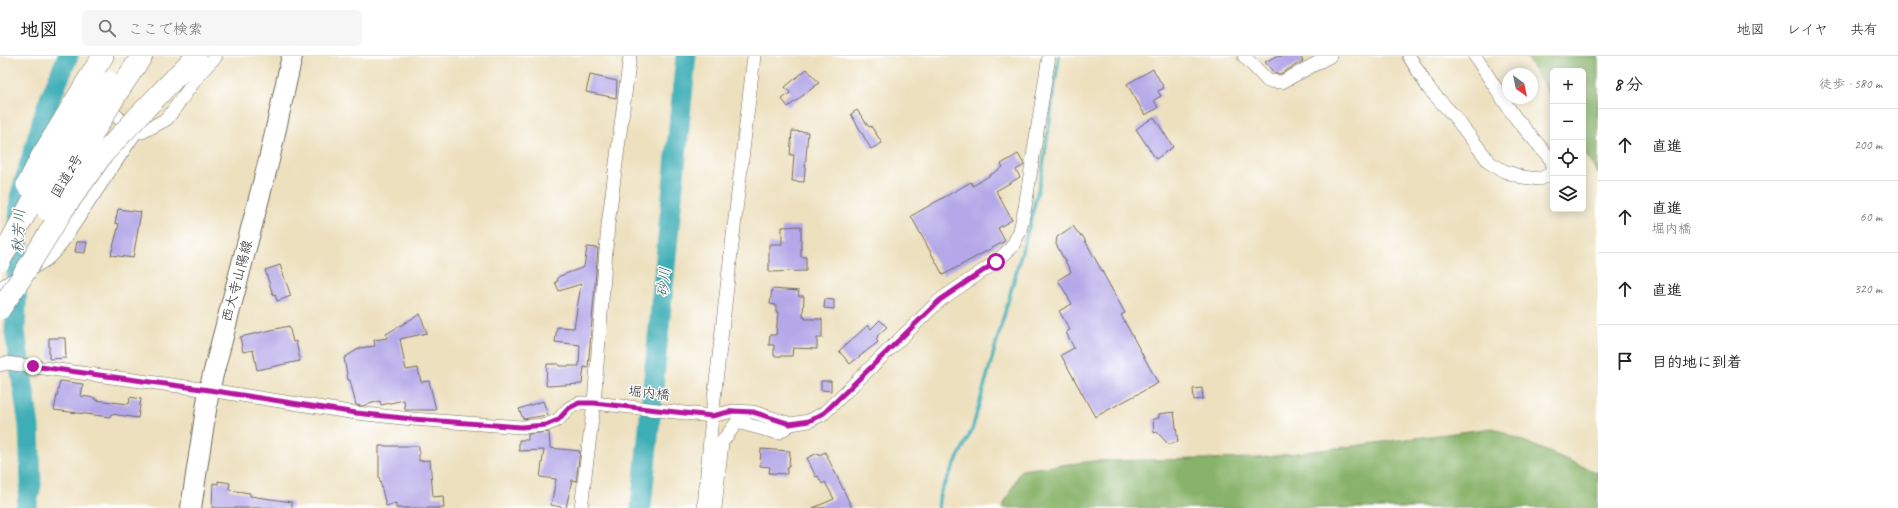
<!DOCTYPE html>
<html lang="ja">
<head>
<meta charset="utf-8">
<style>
	:root { --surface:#fff; --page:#f6f6f6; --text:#222; --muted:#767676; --line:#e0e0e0 }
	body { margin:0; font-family:Caveat,"Klee One",sans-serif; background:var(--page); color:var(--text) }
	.controls { position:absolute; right:12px; top:12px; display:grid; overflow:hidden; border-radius:6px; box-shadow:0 2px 10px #0003 }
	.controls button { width:36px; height:36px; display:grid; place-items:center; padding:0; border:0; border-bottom:1px solid var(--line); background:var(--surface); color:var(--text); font:20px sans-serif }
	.compass { position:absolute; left:1502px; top:12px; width:36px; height:36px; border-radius:50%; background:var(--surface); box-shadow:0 2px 10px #0003; rotate:147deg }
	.stop { position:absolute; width:12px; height:12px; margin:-9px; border:3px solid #b5179e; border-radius:50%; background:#fff }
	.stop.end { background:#b5179e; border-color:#fff; box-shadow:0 1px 4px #0008 }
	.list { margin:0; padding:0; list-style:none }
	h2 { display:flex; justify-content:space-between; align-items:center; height:52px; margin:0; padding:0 16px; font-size:17px }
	h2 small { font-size:13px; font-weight:400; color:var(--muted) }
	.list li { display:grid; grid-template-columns:26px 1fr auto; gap:12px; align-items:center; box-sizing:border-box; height:72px; padding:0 16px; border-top:1px solid var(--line) }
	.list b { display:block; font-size:15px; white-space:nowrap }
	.list p { margin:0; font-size:13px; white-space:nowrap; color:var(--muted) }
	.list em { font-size:13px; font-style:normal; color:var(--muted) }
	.icon { flex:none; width:22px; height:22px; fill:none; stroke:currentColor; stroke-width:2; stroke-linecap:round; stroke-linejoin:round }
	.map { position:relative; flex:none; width:1598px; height:452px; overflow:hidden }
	header { display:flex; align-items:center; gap:24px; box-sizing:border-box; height:56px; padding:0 20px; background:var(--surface); border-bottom:1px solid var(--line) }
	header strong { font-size:19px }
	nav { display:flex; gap:22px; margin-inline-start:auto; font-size:14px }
	.search { width:280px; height:36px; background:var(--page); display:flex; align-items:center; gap:10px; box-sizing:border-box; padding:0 14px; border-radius:6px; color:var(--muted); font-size:15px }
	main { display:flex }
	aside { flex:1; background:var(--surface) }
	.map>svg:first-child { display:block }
</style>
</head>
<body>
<header>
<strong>地図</strong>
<div class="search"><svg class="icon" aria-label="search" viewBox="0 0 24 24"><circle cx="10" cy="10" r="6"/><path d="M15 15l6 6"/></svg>ここで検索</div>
<nav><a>地図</a><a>レイヤ</a><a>共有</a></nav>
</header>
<main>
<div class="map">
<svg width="1598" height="452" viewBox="0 0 1598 452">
	<rect width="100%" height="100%" fill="#fff"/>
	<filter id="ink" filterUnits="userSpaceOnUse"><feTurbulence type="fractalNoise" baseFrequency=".025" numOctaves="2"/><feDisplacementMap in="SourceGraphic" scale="8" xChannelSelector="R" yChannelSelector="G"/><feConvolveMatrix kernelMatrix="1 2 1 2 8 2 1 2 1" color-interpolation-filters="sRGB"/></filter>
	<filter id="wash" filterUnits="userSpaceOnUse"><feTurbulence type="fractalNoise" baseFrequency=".012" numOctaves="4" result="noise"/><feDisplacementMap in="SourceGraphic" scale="16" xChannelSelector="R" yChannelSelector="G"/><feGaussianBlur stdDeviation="0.9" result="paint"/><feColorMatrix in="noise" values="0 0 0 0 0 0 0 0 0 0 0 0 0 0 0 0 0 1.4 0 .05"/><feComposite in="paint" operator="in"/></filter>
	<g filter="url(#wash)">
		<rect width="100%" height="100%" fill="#ede0be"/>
		<!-- forest -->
		<path fill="#89b36b" stroke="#5a6f4b" d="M1526,0H1598V118L1583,94V15H1553V45Z
			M1493,372L1598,417V452H1002L1021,414L1094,405L1259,402Z"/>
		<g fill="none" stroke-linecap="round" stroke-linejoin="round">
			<!-- stream -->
			<path stroke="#3cadb6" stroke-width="3.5" d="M938,452L940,437L972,374L1031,163L1042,117L1059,0"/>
			<!-- river -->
			<path stroke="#3cadb6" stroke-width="21" d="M26,452L31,429L29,370L15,276L20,141L47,50L68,0
				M641,452L686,0"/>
		</g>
		<g id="blocks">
			<!-- building -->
			<path fill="#b4a8e8" d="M1276,0H1300L1303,5L1280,18L1274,17L1265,6Z
				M807,13L819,27L788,51L782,43L790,37L785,31Z
				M1153,13L1164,32L1158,35L1161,40L1154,44L1158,52L1145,59L1127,28Z
				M590,19L617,25L616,42L586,36Z
				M857,54L869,71L871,70L882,87L871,93L851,58Z
				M1154,61L1173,91L1156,103L1136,73Z
				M792,75L808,76L804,126L792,125L794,99H790Z
				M1018,98L1024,108L1023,110L1016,114L1020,121L996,135L1012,164L998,172L1005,185L943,219L911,160L971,126L973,130L1003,111L1001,108Z
				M118,153L141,156L133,202L111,199L119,168L115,167Z
				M801,170V201H806V215L769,216V188H782V171Z
				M1073,170L1080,180L1082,179L1125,257L1121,259L1158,327L1095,361L1061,299L1074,292L1066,276L1070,274L1059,255L1072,248L1058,224L1071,216L1056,188L1057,181Z
				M77,186H87L85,197L75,196Z
				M587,191L598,192L588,312L584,311L582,328L546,330L547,308H559V310H579L580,289L555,286L557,271L574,272L581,228L559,235L555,226L558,225L557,222L560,220L584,211Z
				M280,209L291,240L277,245L275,238L273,239L265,214Z
				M772,233L799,235L798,240H804L803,261H805V263H822V282H817V293L793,292L792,300H774V289H769L770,279H776L778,256H776V249L770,248Z
				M825,243L834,244V253L824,252Z
				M420,258L427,277L400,283L406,314L418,312L421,326L429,325L436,354H405L404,344L381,349L380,345L362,350L356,349L350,324H348L344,302L360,292L375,290L374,284L387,282L386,278Z
				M880,264L887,271L877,280L878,281L876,283L878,286L850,308L839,295L868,269L871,273Z
				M289,270L293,286L296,285L300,305L257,314L253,294L243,296L240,281Z
				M49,282H65L66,302L49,303Z
				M60,325L83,328L81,340L95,342V344L129,348L130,341L141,343L138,362L111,358L110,361L54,354Z
				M821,325H831V335L821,334Z
				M1202,332L1203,343L1194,344L1193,333Z
				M543,345L548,359L523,363L519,353Z
				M1174,356L1178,386L1168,388L1157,376L1154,377L1153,363L1159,362V358Z
				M549,376L550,392L580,395L576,425L572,424L566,452L551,449L556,423L540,421L544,394L519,395V384H528V378Z
				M379,390H419V405L430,404L433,441L443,440L444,452H396V447L386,450L379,421Z
				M761,393L790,395L789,411H787V418L769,417L770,411L760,410Z
				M825,396L845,437L852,452H813L834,443L825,426L822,428L818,420L816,421L807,402L818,397L819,399Z
				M218,425L230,427L229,434L250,437V440L292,446V452H212L213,427L218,428Z"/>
		</g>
	</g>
	<g filter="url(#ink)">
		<use href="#blocks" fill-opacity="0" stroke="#6f6a5e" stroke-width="1"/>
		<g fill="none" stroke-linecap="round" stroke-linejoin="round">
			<defs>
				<path id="minor" d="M1244,0L1268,25L1282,26L1330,0
					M1409,0L1429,33L1454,60L1490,107L1504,115L1522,121L1540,123L1551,118L1553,106L1514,60L1475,0
					M105,47L124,68L142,76L167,63L201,16L216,0
					M0,232L47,203L58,192L137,74
					M0,309L6,307L209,334L356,357L412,363L521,371L546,369L558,364L569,352L579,347H594L712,360L733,355L753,356L791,368L809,365L824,357L940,244L996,206L1012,191L1020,175L1025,151L1049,0
					M581,452L594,347L608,169L630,0
					M704,452L712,360L754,0
					M715,452L722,386L737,366L778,377L791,368"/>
				<path id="primary" d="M191,452L209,334L269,104L292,0"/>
				<path id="trunk" d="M94,14L103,0
					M119,34L142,0
					M147,51L196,0"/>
			</defs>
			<!-- minor casing -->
			<use href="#minor" stroke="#6f6a5e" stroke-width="14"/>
			<!-- primary casing -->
			<use href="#primary" stroke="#6f6a5e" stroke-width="22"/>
			<!-- trunk casing -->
			<use href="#trunk" stroke="#6f6a5e" stroke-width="22"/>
			<!-- minor -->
			<use href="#minor" stroke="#fff" stroke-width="13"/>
			<!-- primary -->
			<use href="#primary" stroke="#fff" stroke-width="20"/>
			<!-- trunk -->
			<use href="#trunk" stroke="#fff" stroke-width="21"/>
			<defs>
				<path id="trunk-bridge" d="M27,129L41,101L94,14
					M47,154L119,34
					M0,205L43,125L109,26
					M0,253L20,224L63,154L103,98L147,51"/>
			</defs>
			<!-- trunk-bridge casing -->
			<use href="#trunk-bridge" stroke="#6f6a5e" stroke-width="22" stroke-linecap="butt"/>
			<!-- trunk-bridge -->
			<use href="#trunk-bridge" stroke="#fff" stroke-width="21"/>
		</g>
	</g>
	<g fill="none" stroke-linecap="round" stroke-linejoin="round" filter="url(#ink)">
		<!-- route -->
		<path stroke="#b5179e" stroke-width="5" d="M33,310L209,334L356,357L412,363L521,371L546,369L558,364L569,352L579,347H594L712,360L733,355L753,356L790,368L809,365L824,357L940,244L996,206"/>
	</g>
	<g text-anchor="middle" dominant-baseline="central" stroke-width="3" stroke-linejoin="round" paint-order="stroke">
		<!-- street labels -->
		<g font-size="14" fill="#2b2b2b" stroke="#fff">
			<text transform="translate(67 120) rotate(-59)">国道2号</text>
			<text transform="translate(237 225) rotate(-75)">西大寺山陽線</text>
			<text transform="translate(649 337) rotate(6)">堀内橋</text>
		</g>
		<!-- water labels -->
		<g font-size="15" font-style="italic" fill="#325f63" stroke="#fff">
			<text transform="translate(19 175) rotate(-88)">秋芳川</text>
			<text transform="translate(664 226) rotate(-84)">砂川</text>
		</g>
	</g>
</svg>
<div class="controls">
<button>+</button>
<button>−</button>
<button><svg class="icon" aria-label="locate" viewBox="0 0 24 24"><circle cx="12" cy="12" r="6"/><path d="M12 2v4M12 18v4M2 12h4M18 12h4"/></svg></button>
<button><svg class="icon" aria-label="layers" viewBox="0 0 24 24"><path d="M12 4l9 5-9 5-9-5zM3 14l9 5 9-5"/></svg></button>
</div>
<svg class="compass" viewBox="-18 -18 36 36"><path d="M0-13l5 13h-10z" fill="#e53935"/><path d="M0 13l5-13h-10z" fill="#767676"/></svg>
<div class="stop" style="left:996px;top:206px"></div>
<div class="stop end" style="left:33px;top:310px"></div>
</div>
<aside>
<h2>8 分<small>徒歩 · 580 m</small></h2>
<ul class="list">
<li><svg class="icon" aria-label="ahead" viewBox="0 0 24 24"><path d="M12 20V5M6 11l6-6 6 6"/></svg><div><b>直進</b></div><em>200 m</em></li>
<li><svg class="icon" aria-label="ahead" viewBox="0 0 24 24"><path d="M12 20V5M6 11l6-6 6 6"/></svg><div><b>直進</b><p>堀内橋</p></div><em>60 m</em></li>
<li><svg class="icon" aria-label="ahead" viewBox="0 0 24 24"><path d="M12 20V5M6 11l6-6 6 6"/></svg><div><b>直進</b></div><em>320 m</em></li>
<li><svg class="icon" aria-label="arrive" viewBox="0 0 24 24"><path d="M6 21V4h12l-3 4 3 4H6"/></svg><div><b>目的地に到着</b></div></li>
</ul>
</aside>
</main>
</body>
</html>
